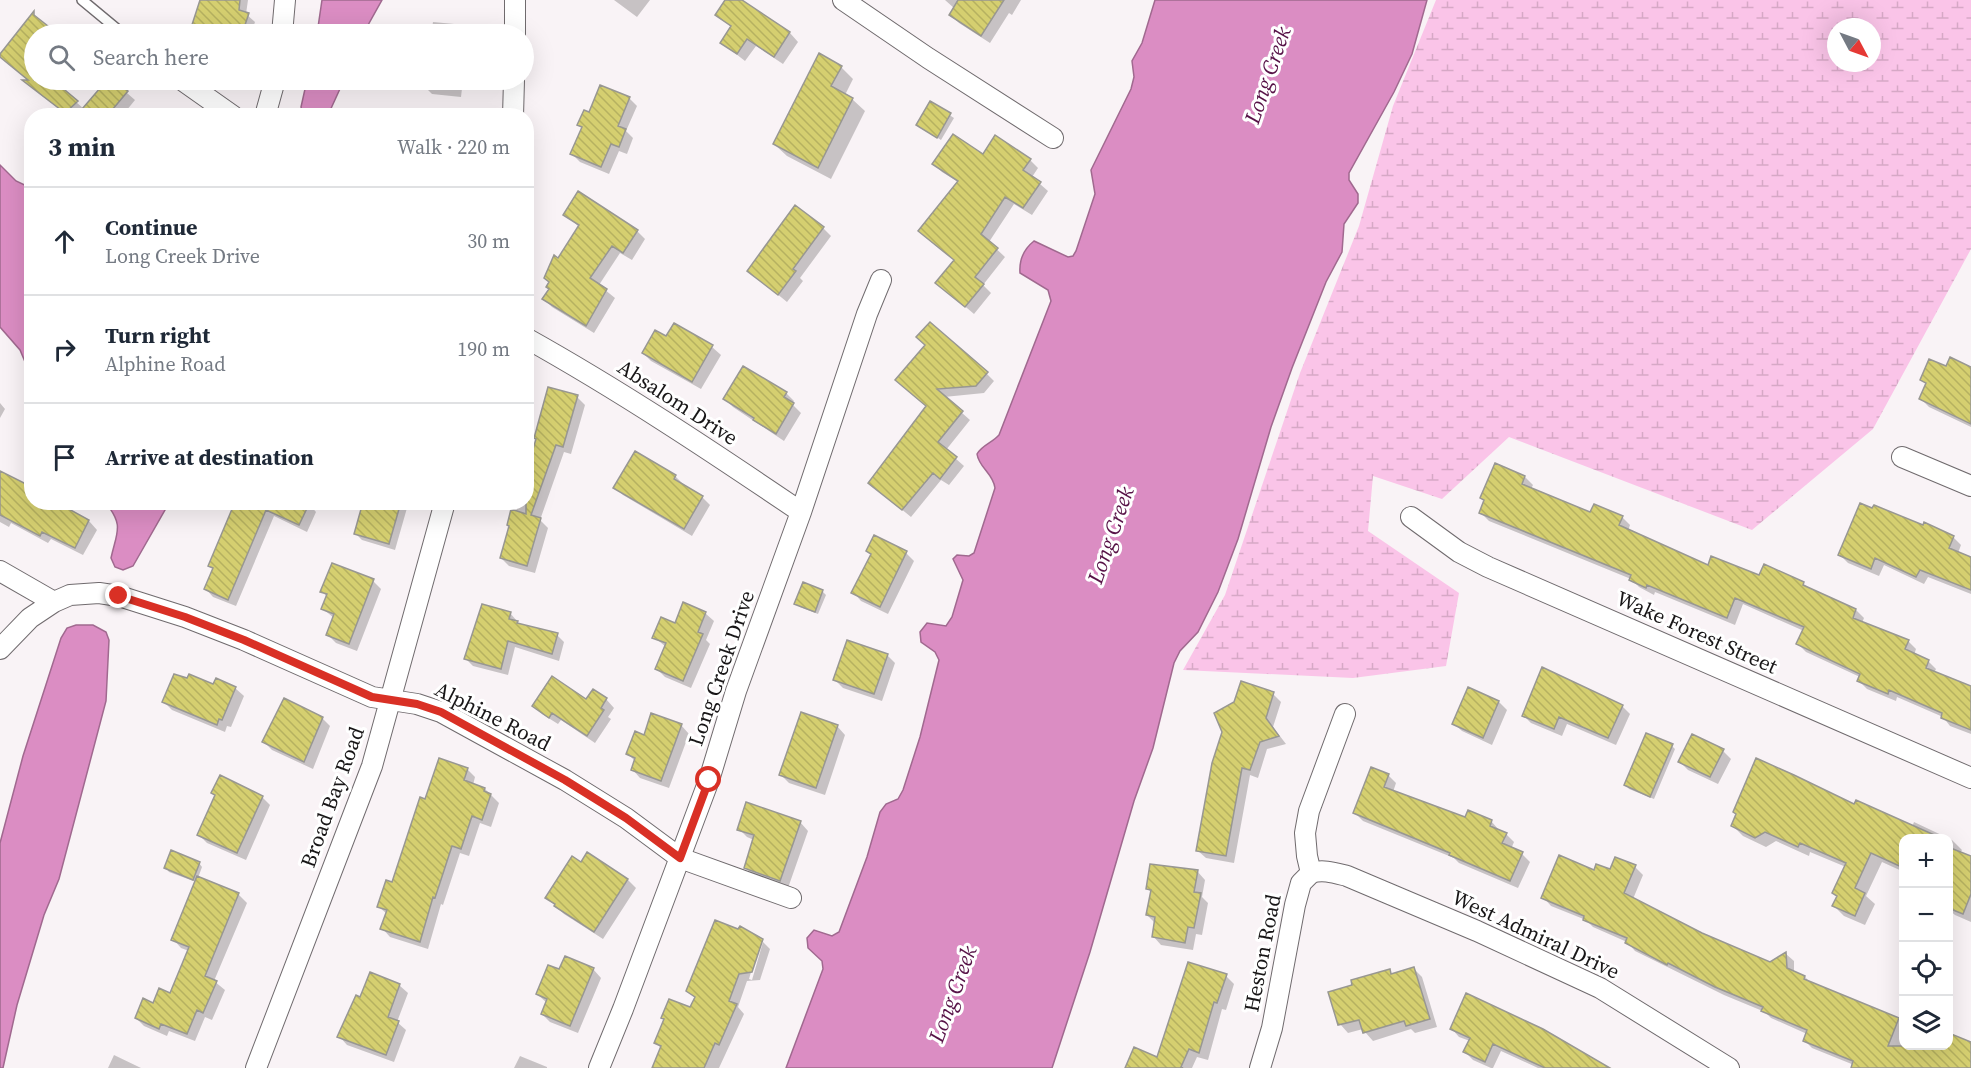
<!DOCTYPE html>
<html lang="en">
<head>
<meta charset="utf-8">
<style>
	:root { --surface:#fff; --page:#f6f6f7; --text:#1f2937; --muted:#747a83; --line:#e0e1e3 }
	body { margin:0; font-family:"Source Serif 4",serif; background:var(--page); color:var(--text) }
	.controls { position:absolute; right:18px; bottom:18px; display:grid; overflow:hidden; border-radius:12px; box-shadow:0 6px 24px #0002 }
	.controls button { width:54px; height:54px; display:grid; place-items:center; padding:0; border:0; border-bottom:2px solid var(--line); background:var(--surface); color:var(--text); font:30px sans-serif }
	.compass { position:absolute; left:1827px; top:18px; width:54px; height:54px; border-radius:50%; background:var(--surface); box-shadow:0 6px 24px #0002; rotate:131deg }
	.stop { position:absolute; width:18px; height:18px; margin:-14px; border:4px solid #d93025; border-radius:50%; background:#fff }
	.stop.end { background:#d93025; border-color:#fff; box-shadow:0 2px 6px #0008 }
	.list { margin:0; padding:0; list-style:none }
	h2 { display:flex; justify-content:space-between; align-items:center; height:78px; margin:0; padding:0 24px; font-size:26px }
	h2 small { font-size:20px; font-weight:400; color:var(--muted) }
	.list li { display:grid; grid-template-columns:39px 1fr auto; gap:18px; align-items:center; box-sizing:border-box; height:108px; padding:0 24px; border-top:2px solid var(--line) }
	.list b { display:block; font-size:22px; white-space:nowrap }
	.list p { margin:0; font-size:20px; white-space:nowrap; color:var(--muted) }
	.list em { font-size:20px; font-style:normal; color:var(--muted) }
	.icon { flex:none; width:33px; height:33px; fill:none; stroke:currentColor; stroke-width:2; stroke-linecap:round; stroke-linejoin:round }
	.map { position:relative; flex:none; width:1971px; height:1068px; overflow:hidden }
	.search { position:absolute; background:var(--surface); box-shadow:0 6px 24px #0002; left:24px; top:24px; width:510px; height:66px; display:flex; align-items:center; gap:15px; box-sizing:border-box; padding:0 21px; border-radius:33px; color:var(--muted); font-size:22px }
	.panel { position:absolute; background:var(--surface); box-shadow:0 6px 24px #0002; left:24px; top:108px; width:510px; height:402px; border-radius:24px }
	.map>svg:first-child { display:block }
</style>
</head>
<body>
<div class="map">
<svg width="1971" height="1068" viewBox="0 0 1971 1068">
	<defs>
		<pattern id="wetland-marsh" width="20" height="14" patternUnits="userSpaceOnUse" patternTransform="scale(1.5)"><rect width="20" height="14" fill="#fac4e8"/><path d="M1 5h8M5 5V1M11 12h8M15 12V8" fill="none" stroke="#d6a8c6"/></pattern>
		<pattern id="building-back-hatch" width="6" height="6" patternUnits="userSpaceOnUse" patternTransform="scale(1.5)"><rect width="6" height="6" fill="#d5cf70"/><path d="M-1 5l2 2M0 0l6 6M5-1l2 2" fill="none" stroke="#b6b160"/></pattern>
	</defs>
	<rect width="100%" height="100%" fill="#f9f3f6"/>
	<!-- wetland -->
	<path fill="url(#wetland-marsh)" fill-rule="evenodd" d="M1436,0H1971V249L1873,429L1752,530L1509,437L1442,499L1373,476L1368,531L1459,593L1446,666L1353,678L1183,670L1225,595L1300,373L1359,226L1393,106ZM1836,27H1872V63H1836Z"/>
	<!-- water -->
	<path fill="#db8dc3" stroke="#a0698f" stroke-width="1.5" d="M322,0H382L363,34H317Z
		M1155,0H1427L1412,54L1394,92L1349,173V180L1358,194V203L1344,224L1342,252L1326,282L1292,368L1271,427L1238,539L1218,592L1198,632L1180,651L1174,663L1153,748L1134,801L1090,952L1052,1068H786L823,969L822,961L808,948L807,938L814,930L832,936L839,932L867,857L880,812L886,804L898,799L903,790L920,737L939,660L935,652L921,642L920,632L927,623L946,626L952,617L963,580L953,559L957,555L969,556L974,553L995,488C993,473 979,468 977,454C982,445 992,443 999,435L1051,301L1048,290L1020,273C1019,260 1024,249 1034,241L1068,257L1073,256L1076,251L1095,194L1091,170L1131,89L1134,77L1132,61L1142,43Z
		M307,80H344L328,115H303L301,107Z
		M0,165L16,181L31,188V376L20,350L0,327Z
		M106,503H169L133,566L123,570L115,567L111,558C117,531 124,526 106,503Z
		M76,625H93L106,632L109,640L106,701L59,879L44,915L17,1005L3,1068H0V843L23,756L61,638L67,628Z"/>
	<!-- shadow -->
	<path fill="#0003" d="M223,0H248L246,14L255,22L251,34H212Z
		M614,0H650L637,17Z
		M727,0H739L790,33L798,42L783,64L756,46L745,61L722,43L732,28L717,15Z
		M945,0H1021L1012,15L1009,13L990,43L959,23L951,15L955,9Z
		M33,16L56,34H34V80H64L58,86L84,109L109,80H112L135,100L122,116H69L38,92L32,82Z
		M433,22L465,25L473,34H431Z
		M841,67L853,79L845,95L852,99L865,111L831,179L787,156L774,144Z
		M425,80H463L461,97L432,94L424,86Z
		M629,98L637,106L626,131L633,138L627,154L619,151L609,174L580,162L572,154L583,129L579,125L590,114Z
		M931,103L954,118L941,140L918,125Z
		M984,156L1030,160L1038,168L1032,177L1048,191L1032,215L1014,204L989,242L1005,257L983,285L991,293L974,314L940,285L955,260L958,182L942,172L934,164Z
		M565,214L637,231L645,239L632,260L620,253L599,285L615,298L594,333L552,307L544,299L550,289L558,260L579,227Z
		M823,228L831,236L800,278L803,281L787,302L749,271Z
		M674,325L712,347L721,355L701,389L651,361L643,353L667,338Z
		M1946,368H1971V427L1929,407L1921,399L1927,385L1922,380Z
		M987,374L994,381L984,393L944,397L970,420L946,450L964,466L949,485L941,480L911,517L878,490L927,407L905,387Z
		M786,393L794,401L792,404L801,413L784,441L733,407L725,399Z
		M577,397L585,405L571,454L564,452L540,520L548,528L535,573L509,566L501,558L519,502H526Z
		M0,403L5,409L0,418Z
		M1495,465L1525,477L1533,485L1531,489L1591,514L1622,517L1630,525L1628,531L1709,567L1760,577L1803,583L1812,591L1856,610L1864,618L1862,623L1908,641L1916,649L1914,655L1928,661L1936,669L1934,673L1971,688V734L1950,726L1943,717L1897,697L1896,701L1867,689L1859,681L1860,677L1806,652L1798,644L1804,631L1743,604L1735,625L1655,592L1654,595L1639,587L1631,579L1489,521L1481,513L1485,501L1482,498Z
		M675,476L683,484L682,486L702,497L710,505L692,536L623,495L615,487Z
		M0,481L28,487L30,484L32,485V502H63L71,510L70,512L89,521L97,530L83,555L51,539L48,543L11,523L9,527L0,522Z
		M238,502L309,504L316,512L307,532L274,516L236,606L213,597L206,589L214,570L210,566Z
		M364,502H402L407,508L395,550L362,540L355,533Z
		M1873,510L1953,537L1961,545L1958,553L1971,559V594L1928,577L1924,584L1884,565L1879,576L1848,563L1840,555Z
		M874,537L906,553L914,561L888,614L861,601L853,592L872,555L867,551Z
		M373,581L381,589L357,651L336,643L328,635L334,618L323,609L327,597L322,591Z
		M822,591L826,595L818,614L800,607L796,604Z
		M510,613L517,621V623L557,635L564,642L559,661L515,647L508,675L473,666L466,659Z
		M705,613L714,621L706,640L710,644L691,688L665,677L657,669L666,647L654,637L676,625Z
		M887,655L895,663L882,701L843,688L835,680Z
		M214,686L235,688L244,696L231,727L227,726L225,732L172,710L164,702Z
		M1273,694L1281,702L1273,727L1286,744L1267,749L1258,778L1250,775L1234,863L1206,858L1197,850Z
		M606,699L614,708L608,717L611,719L595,743L561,720L558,724L542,714L534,706Z
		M1499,702L1507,710L1492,745L1462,731L1453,723Z
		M1622,706L1630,714L1616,745L1567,724L1562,736L1531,723L1523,715Z
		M322,718L330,726L313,769L272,750L264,742Z
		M681,725L689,734L669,788L640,778L632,769L635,761L628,754L645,737Z
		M837,726L845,735L825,795L789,783L781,775Z
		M1672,746L1675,749L1654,799L1629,789L1626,785Z
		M1723,751L1731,759L1718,784L1688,770L1680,762Z
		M467,769L475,777L473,785L485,789L499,803L491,827L480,823L469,856L460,853L443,905L441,904L428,949L390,937L382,928L387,914L379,907L393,884L426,801Z
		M1388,775L1396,783L1393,792L1466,819L1491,821L1499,830V831L1506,834L1514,842L1511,849L1522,854L1530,862L1518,888L1459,863L1454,858L1363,821L1355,813Z
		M213,793L262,797L270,805L246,860L207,843L199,835L216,797Z
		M1854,806L1912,827L1914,822L1952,840L1962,850L1960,853L1971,858V922L1955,915L1948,909V838H1904V872L1882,862L1866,896L1875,904L1865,925L1844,916L1834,906L1838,897L1834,893L1846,867L1810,852L1809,856L1776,841L1766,847L1743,836L1733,826Z
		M800,822L808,831L788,888L754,876L746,868L754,840L747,837L739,829Z
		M588,855L628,880L636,888L603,939L564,914L547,898L582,864Z
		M199,863L202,867L198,878L239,895L247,903L214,981L225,990L212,1020L205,1017L195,1041L169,1031L167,1036L144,1026L136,1018L170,995L189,951L181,948L173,939L196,882L169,872L166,868Z
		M1635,867L1643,875L1633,899L1701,934L1770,963L1786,954L1794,961V973L1805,977L1811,983L1898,1020L1904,1025V1046H1948L1950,1035L1971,1044V1068H1852L1854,1065L1812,1048L1804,1040L1807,1034L1771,1018L1765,1012L1724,995L1635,951L1627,942L1593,927L1586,920L1551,906L1543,897L1594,872L1611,871Z
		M1197,871L1205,880L1202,897L1208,903L1202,935L1196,934L1193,950L1161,945L1153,936L1155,923L1147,915L1152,893L1147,888Z
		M760,941L749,979L752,980L763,942L770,949L760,980L747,981L738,1007L744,1014L719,1068H657L662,1049L656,1043L691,1009L696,999L688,990Z
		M593,969L601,978L578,1033L550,1022L542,1014L547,1003L537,994L560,971Z
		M1414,969L1422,977L1437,1027L1415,1033L1411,1029L1373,1041L1365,1032L1363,1029L1348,1033L1340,1024L1354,986L1389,971L1394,975Z
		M1226,976L1234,984L1226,1010L1222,1009L1208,1060L1197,1057L1192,1068H1126L1158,1059Z
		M399,985L408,993L397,1022L406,1030L394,1062L347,1045L339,1036L361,999Z
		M1451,1028L1608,1068H1538L1501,1051L1493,1068H1491L1473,1060L1465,1052L1470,1041L1459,1037Z
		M114,1055L141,1068H108Z
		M520,1056L547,1067V1068H514Z"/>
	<!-- building -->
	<path fill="url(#building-back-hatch)" stroke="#989792" stroke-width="1.5" d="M200,0H240L239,10L249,13L242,34H189Z
		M725,0H742L790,32L774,57L747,39L737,54L720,43L731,26L715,15Z
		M958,0H1004L981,36L949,15Z
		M34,11V15L58,34H34V80H53L78,101L65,113L22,80H28L0,57V54Z
		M819,53L842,66L831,86L853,98L818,168L773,144Z
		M107,80H114L128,91L107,116H76Z
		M600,85L630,97L618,126L626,129L619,147L611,144L601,167L570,154L582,127L577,125L584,110L589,112Z
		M930,101L951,113L937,138L916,125Z
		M953,134L983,154L995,135L1031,159L1023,170L1041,182L1023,208L1005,197L981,234L998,248L975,277L984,284L965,307L935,283L954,260L918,231L958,181L932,164Z
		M578,191L638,230L623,253L612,246L590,278L607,289L586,326L542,299L549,289L546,287L549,282L544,278L554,255L558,258L579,225L563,215Z
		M795,205L824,227L793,269L796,271L778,295L747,271Z
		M930,322L988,372L976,386L937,389L963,411L938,442L957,457L940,479L933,473L902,510L868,483L926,406L895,380L925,345L916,337Z
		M674,323L713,345L692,382L642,353L655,330L666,336Z
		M1950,357L1971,367V424L1919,399L1926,383L1920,380L1929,359L1946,366Z
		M743,366L787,392L784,397L794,403L776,434L753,420L754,418L723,399Z
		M548,387L578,395L563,447L556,445L531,515L541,518L527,566L500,558L509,526L507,525L511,509L526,514V473L536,439L534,438Z
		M635,451L676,475L674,479L703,496L684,529L613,488Z
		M1495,463L1525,476L1522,484L1590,512L1594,504L1623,516L1619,525L1708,565L1711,556L1759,575L1764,564L1804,582L1803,585L1856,609L1853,618L1909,640L1905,649L1929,660L1926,668L1971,686V730L1941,718L1942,713L1889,690L1888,694L1857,681L1860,674L1796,644L1804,627L1735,598L1727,618L1647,585L1646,588L1629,580L1631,575L1479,513L1484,500L1480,498Z
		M0,471L32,487V502H56L89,520L75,548L42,532L40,536L0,515Z
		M235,502H310L299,525L266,510L228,600L204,589L213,568L208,566Z
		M363,502H401L389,544L354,534Z
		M1860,503L1872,508L1874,505L1923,525L1924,522L1954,536L1949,548L1971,557V590L1920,570L1916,577L1875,558L1871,569L1838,555Z
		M874,535L907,551L880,607L851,593L871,554L866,551Z
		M332,563L374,579L349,644L326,635L334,614L321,609L327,594L320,592Z
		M803,582L823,590L815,612L794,604Z
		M683,602L706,612L698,632L703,634L683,681L655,669L666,643L652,638L661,617L675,623Z
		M482,604L511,612L509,619L518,621L517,623L558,633L552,654L508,641L501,669L464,659Z
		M847,640L888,654L874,694L833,680Z
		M1542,667L1623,705L1608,738L1559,717L1554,729L1522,716Z
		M174,674L187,678L189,674L213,684L216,678L236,687L222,720L219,719L217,725L162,702Z
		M552,676L586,699L593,689L607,698L601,708L604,710L587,736L552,713L549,718L532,706Z
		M1241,681L1274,692L1266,718L1279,736L1260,742L1250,770L1242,768L1226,856L1196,851L1212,763L1222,732L1214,713L1234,702Z
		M1468,687L1499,701L1483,738L1452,724Z
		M284,698L323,717L304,762L262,742Z
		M801,712L838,725L816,788L779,775Z
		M651,713L682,724L661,781L631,770L635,758L626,754L635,731L644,735Z
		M1646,733L1673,744L1650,797L1624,785Z
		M1692,734L1724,749L1710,777L1678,762Z
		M439,758L468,768L464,780L485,788L484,791L491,794L482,820L472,816L461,849L452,846L435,898L433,897L420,942L380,929L387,910L377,907L386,880L392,882L420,797L425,799Z
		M1756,758L1794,775L1854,804L1856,800L1941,838H1904V868L1871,853L1855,888L1865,893L1855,916L1832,906L1837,896L1832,893L1846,863L1800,843L1798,847L1765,832L1755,838L1731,826L1736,814L1733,812Z
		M1371,767L1389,774L1384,787L1465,817L1468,810L1492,820L1490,826L1507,833L1502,843L1523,852L1510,881L1449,855L1450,853L1353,813Z
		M220,775L263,796L237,853L197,835L215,795L211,793Z
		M746,802L801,821L780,881L744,868L754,835L737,830Z
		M1948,847L1971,856V894L1963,914L1948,908Z
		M171,850L200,862L193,880L164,868Z
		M587,852L628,879L594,932L554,906L555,904L545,898L572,856L581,862Z
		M1559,855L1594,870L1596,864L1610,869L1615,857L1636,865L1624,893L1702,933L1770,962L1786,952L1787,968L1805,976L1804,979L1899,1018L1888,1046H1948L1949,1033L1971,1042V1068H1851L1853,1061L1803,1041L1807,1030L1761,1011L1763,1007L1715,987L1668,963L1667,965L1625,943L1627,938L1583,920L1584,916L1541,898Z
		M1150,864L1198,870L1194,892L1201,893L1194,928L1188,927L1185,943L1152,937L1155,917L1146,915L1151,890L1146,889Z
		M197,876L239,893L205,976L217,981L203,1013L197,1010L187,1034L161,1024L159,1029L135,1018L143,998L153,1003L159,988L170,993L189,947L171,940Z
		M715,920L738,929L740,926L763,939L752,972L739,974L729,1001L737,1004L719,1045L715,1043L704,1068H652L661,1046L654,1043L664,1019L661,1018L669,999L690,1007L695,997L686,991Z
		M565,956L594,968L570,1026L541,1014L547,999L536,994L548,965L559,969Z
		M1188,962L1227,974L1217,1003L1214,1002L1199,1053L1189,1049L1181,1067L1183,1068H1125L1134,1047L1157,1057Z
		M1414,967L1430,1019L1406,1026L1404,1021L1363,1033L1359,1020L1338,1025L1328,992L1352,985L1351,980L1390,969L1391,974Z
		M370,972L400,984L388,1017L399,1021L386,1055L337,1037L356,995L360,997Z
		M1466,993L1543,1029L1610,1068H1545L1493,1044L1485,1062L1463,1052L1470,1038L1450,1029Z"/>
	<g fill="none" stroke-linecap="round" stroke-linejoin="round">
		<defs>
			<path id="service" d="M82,0L123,34"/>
			<path id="minor" d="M515,0V34
				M843,0L928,58L1053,138
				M282,34L285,0
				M182,80L233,116
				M265,116L275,80
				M513,116L514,80
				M526,338C621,391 711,451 801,512
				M1902,457L1971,486
				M1411,517L1459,552L1488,567L1971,778
				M0,571L54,602
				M0,649L30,618L54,602L70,595L99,593L119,596L185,617L244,640L372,697L417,704L441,712L565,780L626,818L680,858L791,898
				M1311,873C1323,869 1335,873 1347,876L1477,931L1600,988L1729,1068
				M256,1068L372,766L445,502
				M599,1068L623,1009L709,780L736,691L801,512L867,314L881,280
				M1260,1068L1272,1028L1295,905L1301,883L1311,873L1307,856L1305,833L1309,811L1345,714"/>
		</defs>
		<!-- service casing -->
		<use href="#service" stroke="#706b6e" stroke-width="12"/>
		<!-- minor casing -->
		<use href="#minor" stroke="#706b6e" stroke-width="22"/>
		<!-- service -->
		<use href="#service" stroke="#fff" stroke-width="9"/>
		<!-- minor -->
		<use href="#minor" stroke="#fff" stroke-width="20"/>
	</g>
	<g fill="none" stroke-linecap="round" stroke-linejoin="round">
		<!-- route -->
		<path stroke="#d93025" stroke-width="8" d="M119,596L185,617L244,640L372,697L417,704L441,712L565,780L626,818L680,858L709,780"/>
	</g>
	<g text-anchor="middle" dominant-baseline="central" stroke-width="6" stroke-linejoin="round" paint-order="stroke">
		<!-- street labels -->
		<g font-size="21" fill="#181617" stroke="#fff">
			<text transform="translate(678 402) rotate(33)">Absalom Drive</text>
			<text transform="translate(1697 632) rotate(24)">Wake Forest Street</text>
			<text transform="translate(721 668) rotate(-71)">Long Creek Drive</text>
			<text transform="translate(493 716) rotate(27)">Alphine Road</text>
			<text transform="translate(332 797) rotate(-70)">Broad Bay Road</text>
			<text transform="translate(1536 934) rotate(25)">West Admiral Drive</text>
			<text transform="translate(1262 953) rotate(-79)">Heston Road</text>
		</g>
		<!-- water labels -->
		<g font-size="22" font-style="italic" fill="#571247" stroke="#fff">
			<text transform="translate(1267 75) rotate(-71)">Long Creek</text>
			<text transform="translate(1110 535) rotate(-71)">Long Creek</text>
			<text transform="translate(952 994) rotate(-70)">Long Creek</text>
		</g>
	</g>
</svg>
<div class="controls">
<button>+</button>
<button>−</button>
<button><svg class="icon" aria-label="locate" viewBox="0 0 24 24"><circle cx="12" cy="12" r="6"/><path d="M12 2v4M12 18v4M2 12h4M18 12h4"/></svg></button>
<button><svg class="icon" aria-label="layers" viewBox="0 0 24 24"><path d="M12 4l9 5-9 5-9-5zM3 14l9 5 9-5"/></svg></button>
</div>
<svg class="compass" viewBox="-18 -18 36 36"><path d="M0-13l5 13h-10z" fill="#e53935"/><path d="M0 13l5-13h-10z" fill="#747a83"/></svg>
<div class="stop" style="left:709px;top:780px"></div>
<div class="stop end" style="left:119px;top:596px"></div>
<div class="search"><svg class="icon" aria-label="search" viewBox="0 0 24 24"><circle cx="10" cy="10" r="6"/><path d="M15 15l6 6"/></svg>Search here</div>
<section class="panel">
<h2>3 min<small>Walk · 220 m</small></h2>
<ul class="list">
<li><svg class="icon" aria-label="ahead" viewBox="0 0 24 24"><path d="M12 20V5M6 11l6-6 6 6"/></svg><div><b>Continue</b><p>Long Creek Drive</p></div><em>30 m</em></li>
<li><svg class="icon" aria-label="right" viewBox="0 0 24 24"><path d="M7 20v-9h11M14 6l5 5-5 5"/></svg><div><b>Turn right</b><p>Alphine Road</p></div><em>190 m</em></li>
<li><svg class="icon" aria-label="arrive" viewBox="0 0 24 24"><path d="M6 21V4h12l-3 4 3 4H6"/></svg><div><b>Arrive at destination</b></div></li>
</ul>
</section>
</div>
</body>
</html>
